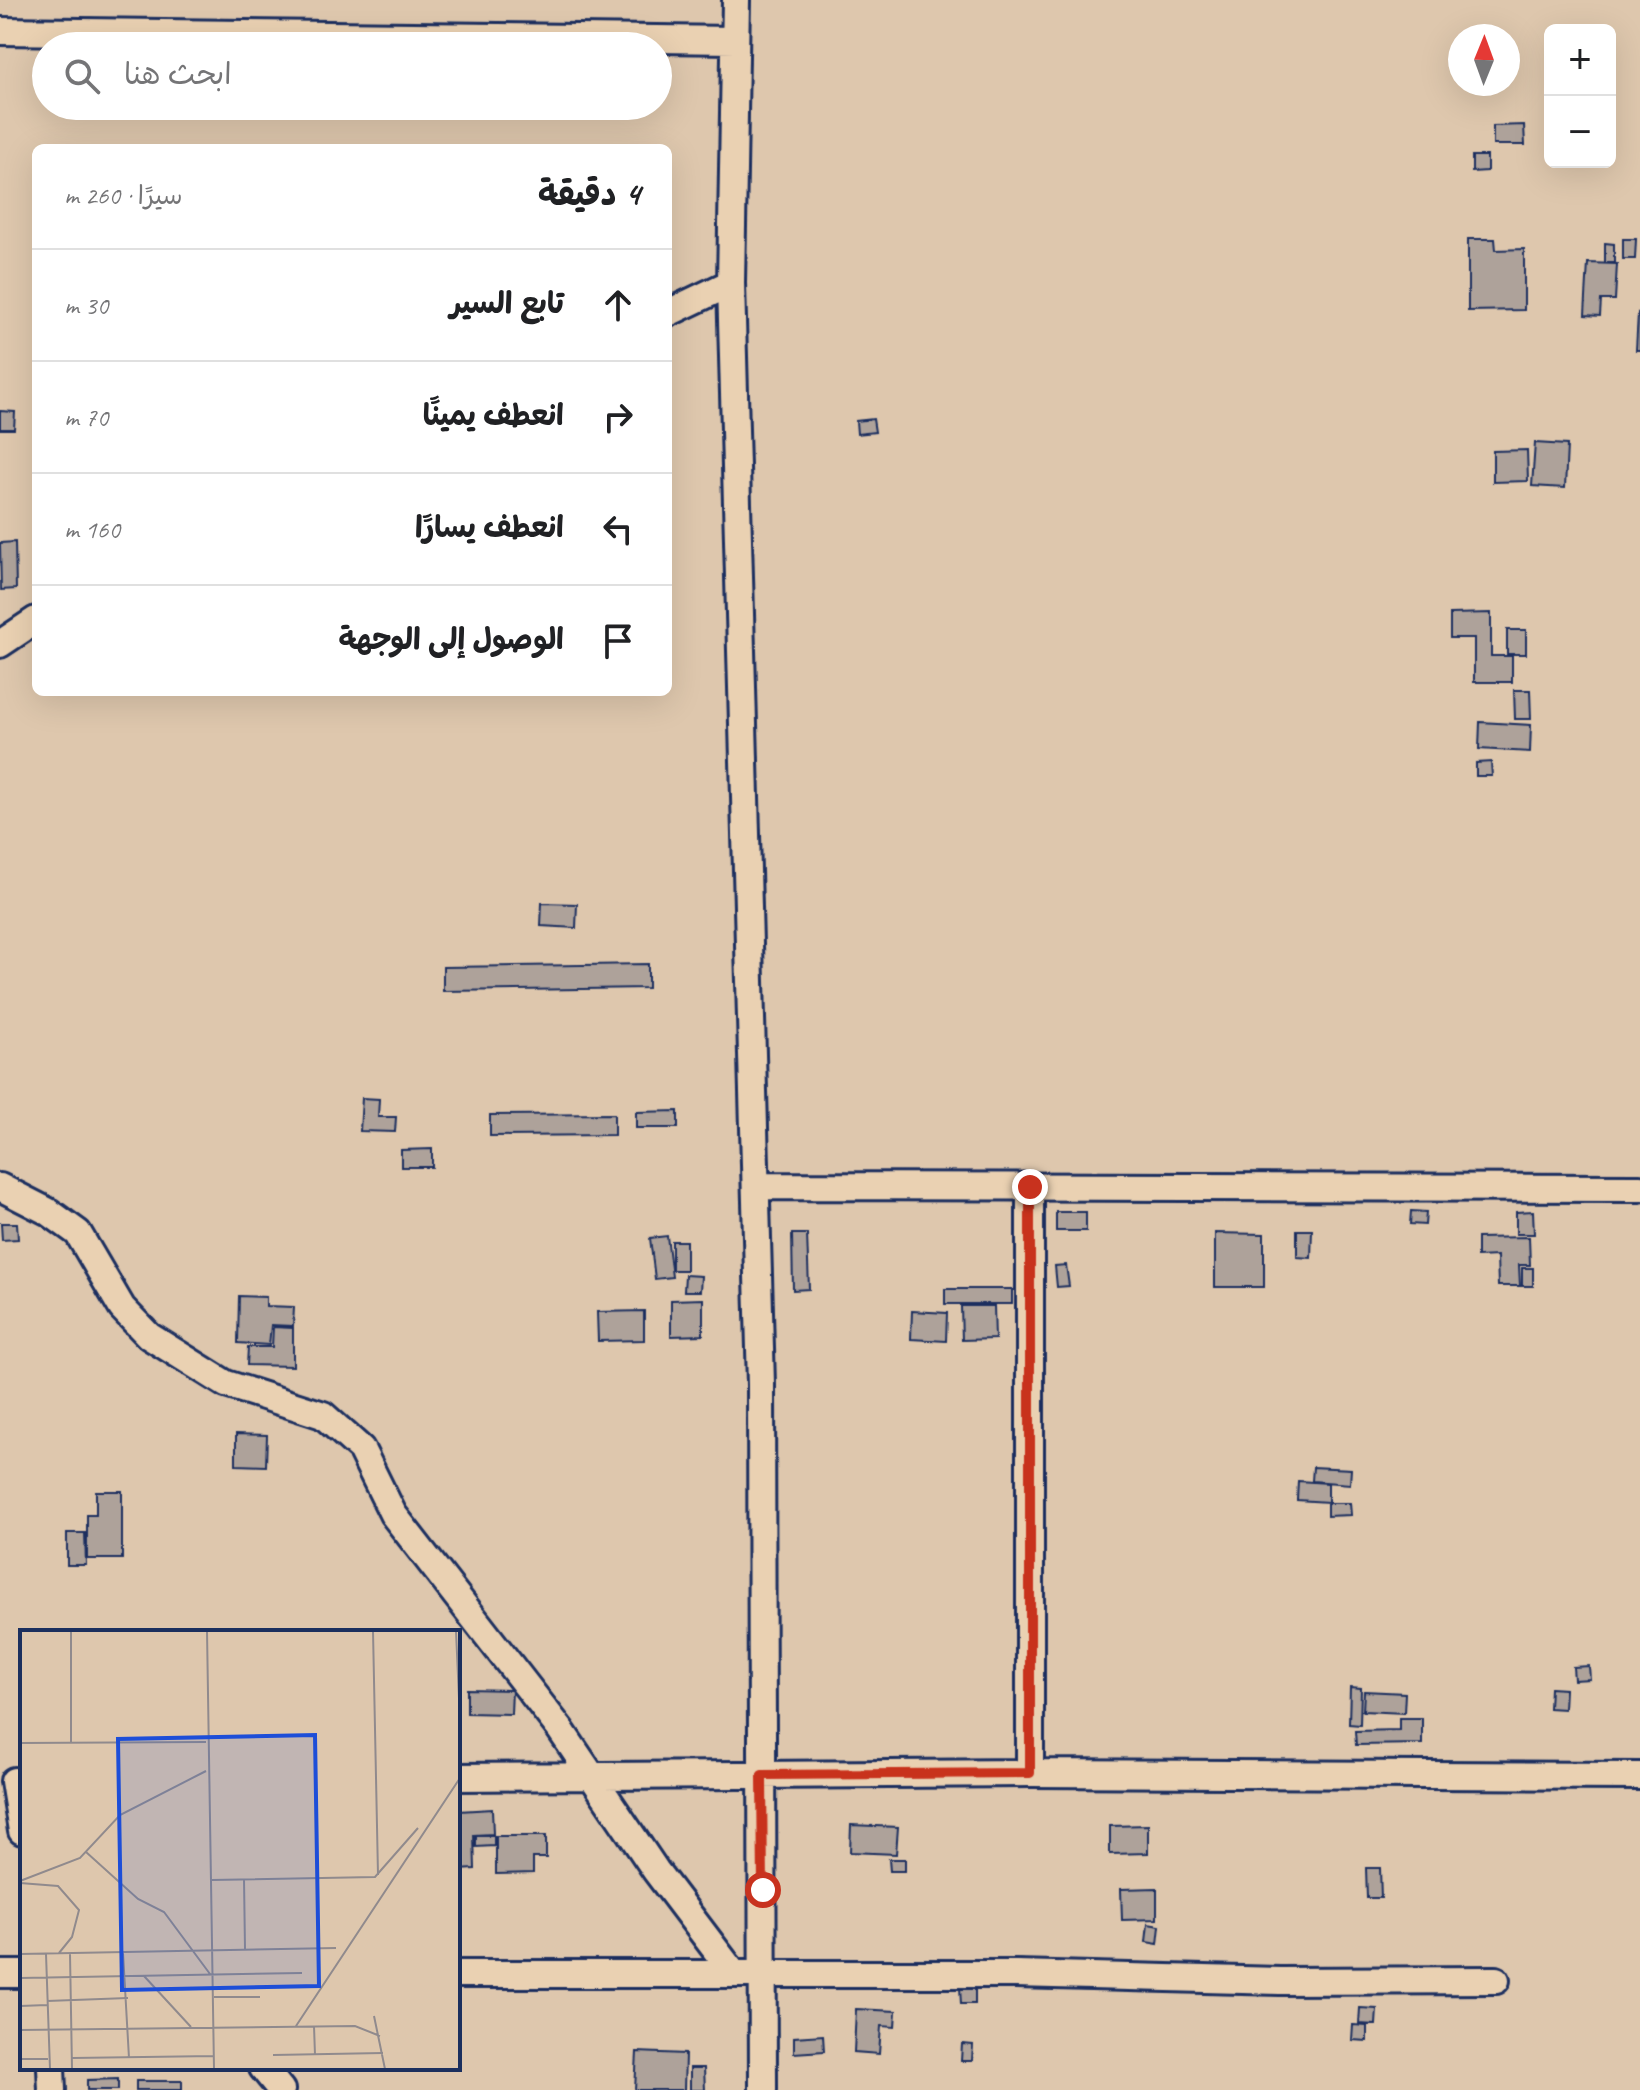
<!DOCTYPE html>
<html lang="ar">
<head>
<meta charset="utf-8">
<style>
	:root { --surface:#fff; --page:#f2f2f2; --text:#202124; --muted:#757577; --line:#e0e0e0 }
	body { margin:0; font-family:Caveat,"Playpen Sans Arabic",sans-serif; background:var(--page); color:var(--text); direction:rtl }
	.controls { position:absolute; right:24px; top:24px; display:grid; overflow:hidden; border-radius:12px; box-shadow:0 8px 32px #0002 }
	.controls button { width:72px; height:72px; display:grid; place-items:center; padding:0; border:0; border-bottom:2px solid var(--line); background:var(--surface); color:var(--text); font:40px sans-serif }
	.compass { position:absolute; left:1448px; top:24px; width:72px; height:72px; border-radius:50%; background:var(--surface); box-shadow:0 8px 32px #0002; rotate:1deg }
	.stop { position:absolute; width:24px; height:24px; margin:-18px; border:6px solid #c8321e; border-radius:50%; background:#fff }
	.stop.end { background:#c8321e; border-color:#fff; box-shadow:0 2px 8px #0008 }
	.list { margin:0; padding:0; list-style:none }
	h2 { display:flex; justify-content:space-between; align-items:center; height:104px; margin:0; padding:0 32px; font-size:34px }
	h2 small { font-size:26px; font-weight:400; color:var(--muted) }
	.list li { display:grid; grid-template-columns:52px 1fr auto; gap:24px; align-items:center; box-sizing:border-box; height:112px; padding:0 32px; border-top:2px solid var(--line) }
	.list b { display:block; font-size:30px; white-space:nowrap }
	.list em { font-size:26px; font-style:normal; color:var(--muted) }
	.icon { flex:none; width:44px; height:44px; fill:none; stroke:currentColor; stroke-width:2; stroke-linecap:round; stroke-linejoin:round }
	.map { position:relative; flex:none; width:1640px; height:2090px; overflow:hidden; direction:ltr }
	.search { position:absolute; background:var(--surface); box-shadow:0 8px 32px #0002; left:32px; top:32px; width:640px; height:88px; display:flex; align-items:center; gap:20px; box-sizing:border-box; padding:0 28px; border-radius:44px; color:var(--muted); font-size:30px }
	.panel { position:absolute; background:var(--surface); box-shadow:0 8px 32px #0002; left:32px; top:144px; width:640px; height:552px; border-radius:12px; direction:rtl }
	.map>svg:first-child { display:block }
</style>
</head>
<body>
<div class="map">
<svg width="1640" height="2090" viewBox="0 0 1640 2090">
	<rect width="100%" height="100%" fill="#dec7ad"/>
	<filter id="ink" filterUnits="userSpaceOnUse"><feTurbulence type="fractalNoise" baseFrequency=".0125" numOctaves="2"/><feDisplacementMap in="SourceGraphic" scale="16" xChannelSelector="R" yChannelSelector="G"/><feConvolveMatrix kernelMatrix="1 2 1 2 8 2 1 2 1" color-interpolation-filters="sRGB"/></filter>
	<g filter="url(#ink)">
		<!-- building -->
		<path fill="#aea29a" stroke="#1b2f5e" stroke-width="2" d="M1524,125L1525,145H1493V126Z
			M1472,156H1487V171L1472,172Z
			M1468,239H1495L1496,250L1524,249V310L1468,311Z
			M1623,239H1636L1635,259H1623Z
			M1605,243L1614,244V263H1605Z
			M1588,263L1617,264L1615,300H1601L1600,316L1585,315Z
			M1638,313L1640,314V350H1636Z
			M0,411L15,412L14,429H0Z
			M873,419L875,432L857,434L856,421Z
			M1535,443L1567,445L1565,488L1532,486Z
			M1527,450L1528,481L1493,482V451Z
			M15,542L16,589L1,590L0,543Z
			M1491,613V656H1512V682H1474V638H1450V614Z
			M1507,630H1526V654H1507Z
			M1514,690H1530L1531,719H1515Z
			M1480,722L1531,725L1530,752L1479,749Z
			M1491,762L1492,776H1476V763Z
			M542,903L577,904L576,928L541,926Z
			M648,964V988L443,991V967Z
			M362,1098L379,1099L378,1117H396L395,1132L360,1131Z
			M678,1111V1128H636V1112Z
			M614,1114V1135L490,1136V1115Z
			M432,1149V1167H401V1150Z
			M1411,1211L1426,1212L1425,1225L1410,1224Z
			M1533,1211L1534,1234H1516V1212Z
			M1056,1212H1086V1231H1056Z
			M1,1223H17L18,1239L2,1240Z
			M1297,1230H1312L1311,1258L1297,1257Z
			M1215,1233L1264,1234V1287H1215Z
			M792,1234H807L809,1289L793,1290Z
			M667,1236L672,1277L655,1279L650,1238Z
			M1529,1237L1530,1265H1519L1520,1286H1498L1497,1256L1477,1257V1238Z
			M672,1241H686V1270H672Z
			M1066,1265L1069,1286L1057,1287L1055,1266Z
			M1522,1268H1533V1286H1522Z
			M685,1275L701,1276L700,1291H684Z
			M945,1289H1012V1304H945Z
			M239,1296L266,1297V1306L294,1307L293,1326L271,1325L269,1345L238,1343Z
			M703,1299V1335L671,1336V1300Z
			M961,1306H994L995,1339L962,1340Z
			M644,1311V1340L598,1341L597,1312Z
			M912,1311L947,1313L946,1341L911,1339Z
			M273,1327L293,1328V1366L247,1365L248,1347H272Z
			M236,1434L267,1435L266,1466L236,1465Z
			M1313,1467L1351,1469L1350,1484L1312,1481Z
			M1298,1481L1328,1483V1502L1297,1500Z
			M96,1491H122V1559H87V1515H96Z
			M1327,1503H1350L1351,1515L1327,1516Z
			M67,1533H85L86,1565H67Z
			M1589,1666L1590,1679L1574,1680L1573,1667Z
			M1350,1687L1361,1688L1360,1725L1349,1724Z
			M1550,1688L1565,1689L1564,1709L1549,1708Z
			M467,1689L512,1690L511,1714L467,1713Z
			M1364,1691L1405,1693L1404,1713L1363,1711Z
			M1399,1718H1422V1744L1356,1745L1355,1731L1399,1730Z
			M492,1809L493,1834L474,1835L475,1869L459,1870V1811Z
			M851,1825L898,1827L896,1854L850,1852Z
			M1148,1825V1853L1110,1854V1826Z
			M476,1836H494V1846L476,1847Z
			M496,1836H546V1858H533V1873L496,1874Z
			M889,1859H905V1871H890Z
			M1366,1868H1380L1381,1898H1367Z
			M1157,1888V1919L1122,1920L1121,1889Z
			M1148,1924L1160,1926L1158,1944L1146,1942Z
			M960,1987H975V2004H961Z
			M1360,2008L1377,2009L1376,2025L1359,2024Z
			M856,2009L896,2011L895,2027L881,2026L879,2054L854,2052Z
			M1353,2025L1367,2026V2041L1352,2040Z
			M823,2035L824,2051L794,2053V2037Z
			M962,2044L973,2045L972,2061H961Z
			M637,2052L685,2054L684,2090H635Z
			M690,2068H704L705,2090H690Z
			M118,2079V2090H87V2080Z
			M136,2081H182V2090H136Z"/>
		<g fill="none" stroke-linecap="round" stroke-linejoin="round">
			<defs>
				<path id="minor" d="M736,0L731,283L761,1385L763,2090
					M0,31L735,40
					M668,313L731,283
					M0,644L36,620
					M756,1186L1640,1188
					M0,1187L49,1212L78,1233L122,1308L149,1336L226,1384L323,1415L361,1449L393,1514L560,1729L656,1871L734,1974
					M1030,1773V1187
					M458,1777L1030,1773L1640,1776
					M14,1781L22,1831
					M0,1974H22
					M458,1974H1016L1280,1981L1496,1980
					M51,2068L52,2090
					M263,2068L281,2090"/>
			</defs>
			<!-- minor casing -->
			<use href="#minor" stroke="#1b2f5e" stroke-width="32"/>
			<!-- minor -->
			<use href="#minor" stroke="#ead1b2" stroke-width="26"/>
		</g>
	</g>
	<g fill="none" stroke-linecap="round" stroke-linejoin="round" filter="url(#ink)">
		<!-- route -->
		<path stroke="#c8321e" stroke-width="10" d="M763,1890L762,1775L1030,1773V1187"/>
	</g>
	<!-- overview -->
	<g transform="translate(20 1630)">
		<rect width="440" height="440" fill="#dec7ad"/>
		<path fill="none" stroke="#908a8d" stroke-width="2" d="M51,1V113M187,1L194,439M353,1L358,245M436,1L440,91M0,113L186,112M66,222L118,269L144,282L190,344M224,249L225,319M191,250L355,247L398,198M0,251L60,228L100,185L186,141M0,253L38,256L59,280L52,307L39,323M103,323L109,428M0,324L316,318M26,324L30,439M50,324L52,439M124,346L171,397M0,348L282,343M194,367H240M27,371L108,368M0,376L27,375M354,386L365,439M276,396L440,148M294,396L295,425M0,400L335,396L360,406M253,425L363,423M52,428L194,426M0,429H28"/>
		<path fill="#1d4ed8" fill-opacity="0.15" stroke="#1d4ed8" stroke-width="4" d="M295,105L299,356L102,360L98,109Z"/>
		<rect width="440" height="440" fill="none" stroke="#1b2f5e" stroke-width="4"/>
	</g>
</svg>
<div class="controls">
<button>+</button>
<button>−</button>
</div>
<svg class="compass" viewBox="-18 -18 36 36"><path d="M0-13l5 13h-10z" fill="#e53935"/><path d="M0 13l5-13h-10z" fill="#757577"/></svg>
<div class="stop" style="left:763px;top:1890px"></div>
<div class="stop end" style="left:1030px;top:1187px"></div>
<div class="search"><svg class="icon" aria-label="search" viewBox="0 0 24 24"><circle cx="10" cy="10" r="6"/><path d="M15 15l6 6"/></svg>ابحث هنا</div>
<section class="panel">
<h2>4 دقيقة<small>سيرًا · 260 m</small></h2>
<ul class="list">
<li><svg class="icon" aria-label="ahead" viewBox="0 0 24 24"><path d="M12 20V5M6 11l6-6 6 6"/></svg><div><b>تابع السير</b></div><em>30 m</em></li>
<li><svg class="icon" aria-label="right" viewBox="0 0 24 24"><path d="M7 20v-9h11M14 6l5 5-5 5"/></svg><div><b>انعطف يمينًا</b></div><em>70 m</em></li>
<li><svg class="icon" aria-label="left" viewBox="0 0 24 24"><path d="M17 20v-9H6M10 6l-5 5 5 5"/></svg><div><b>انعطف يسارًا</b></div><em>160 m</em></li>
<li><svg class="icon" aria-label="arrive" viewBox="0 0 24 24"><path d="M6 21V4h12l-3 4 3 4H6"/></svg><div><b>الوصول إلى الوجهة</b></div></li>
</ul>
</section>
</div>
</body>
</html>
